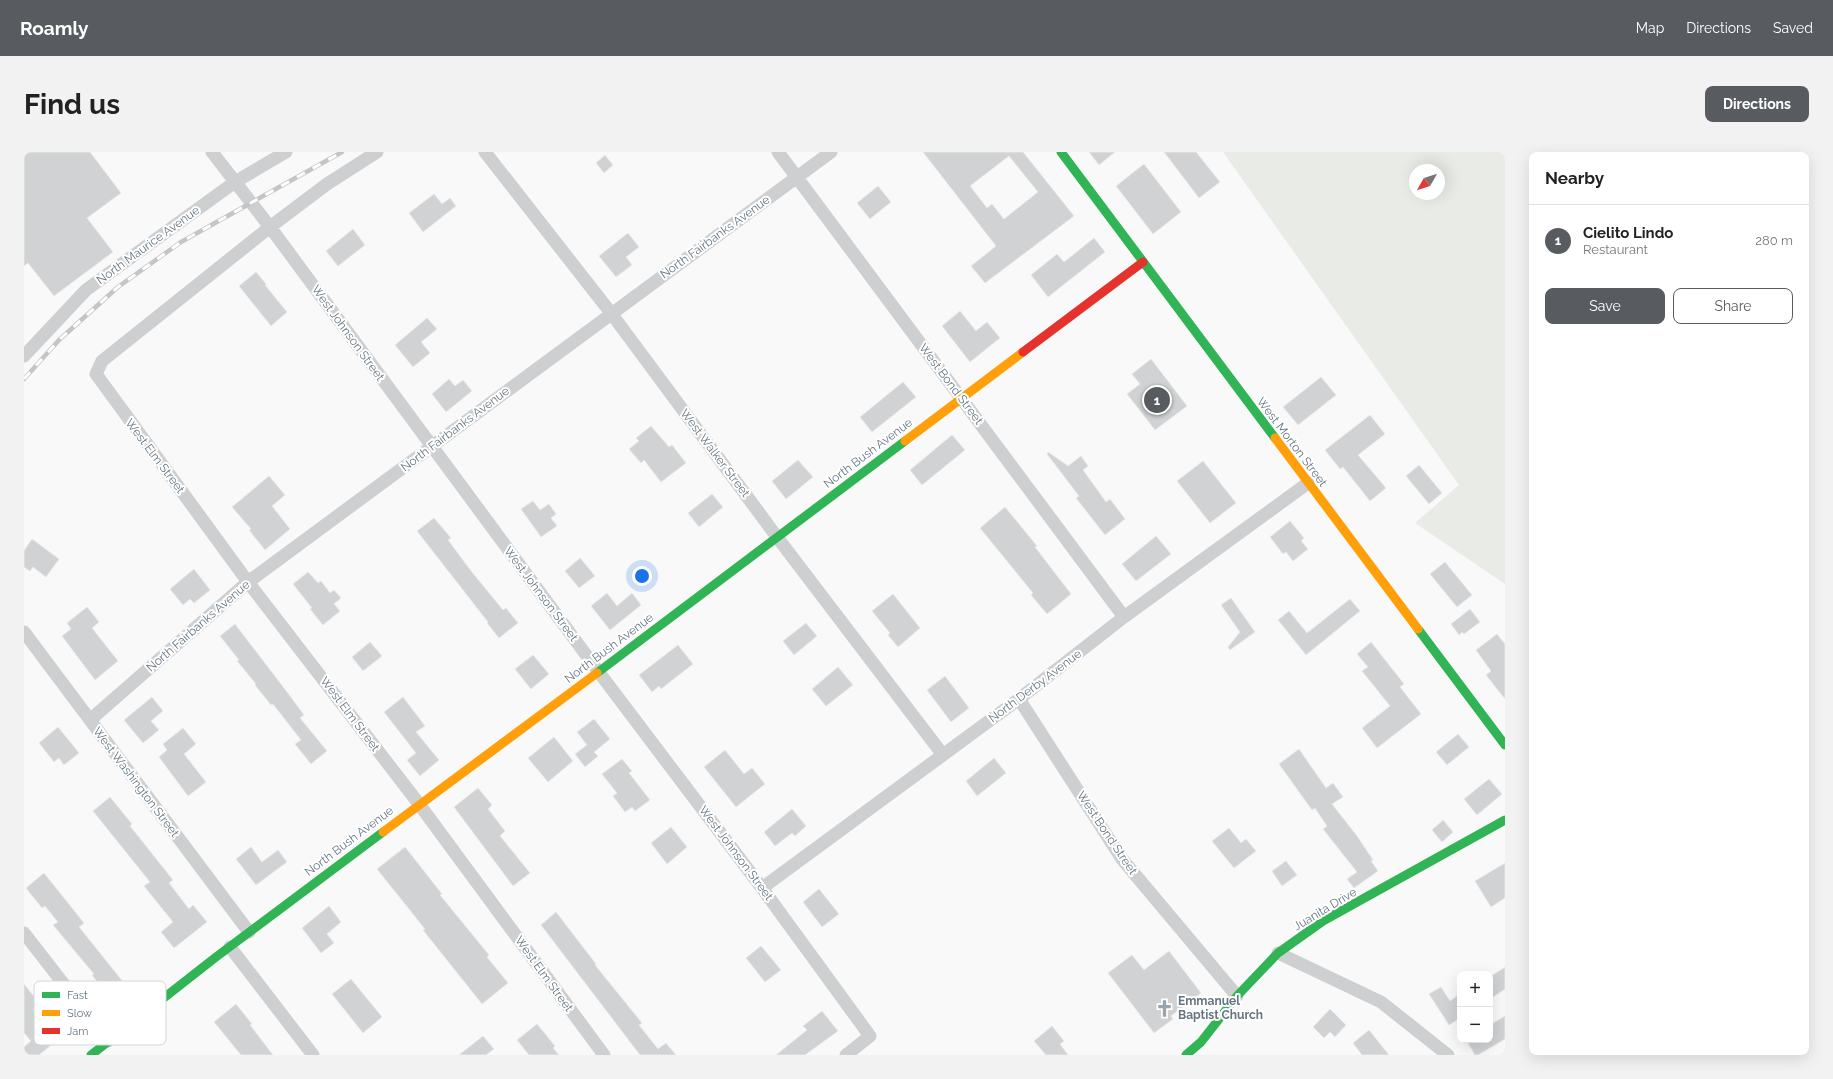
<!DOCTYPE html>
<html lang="en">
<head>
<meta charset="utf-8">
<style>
	:root { --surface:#fff; --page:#f2f2f2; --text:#222; --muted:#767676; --line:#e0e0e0; --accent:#585c60 }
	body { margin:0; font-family:Raleway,sans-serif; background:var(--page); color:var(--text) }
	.controls { position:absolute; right:12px; bottom:12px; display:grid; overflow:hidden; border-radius:8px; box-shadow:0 4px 16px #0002 }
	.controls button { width:36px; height:36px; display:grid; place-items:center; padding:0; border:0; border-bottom:1px solid var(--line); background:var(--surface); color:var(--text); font:20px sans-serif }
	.compass { position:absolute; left:1385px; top:12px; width:36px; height:36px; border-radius:50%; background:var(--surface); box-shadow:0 4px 16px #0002; rotate:231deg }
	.you { position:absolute; left:618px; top:424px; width:14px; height:14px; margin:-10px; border:3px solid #fff; border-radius:50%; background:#1a73e8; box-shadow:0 0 0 6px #1a73e833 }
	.badge { display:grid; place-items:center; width:26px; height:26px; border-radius:50%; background:var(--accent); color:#fff; font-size:13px; font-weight:700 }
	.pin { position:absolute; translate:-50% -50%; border:2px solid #fff; box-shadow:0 1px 4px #0006 }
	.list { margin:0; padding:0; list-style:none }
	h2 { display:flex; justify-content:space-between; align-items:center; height:52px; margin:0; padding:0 16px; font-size:17px }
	h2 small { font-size:13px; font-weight:400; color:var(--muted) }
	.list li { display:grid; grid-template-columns:26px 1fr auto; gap:12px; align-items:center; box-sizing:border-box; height:72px; padding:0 16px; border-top:1px solid var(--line) }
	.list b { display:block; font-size:15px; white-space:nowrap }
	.list p { margin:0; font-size:13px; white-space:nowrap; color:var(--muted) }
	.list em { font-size:13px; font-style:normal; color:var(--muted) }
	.actions { display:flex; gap:8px; padding:12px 16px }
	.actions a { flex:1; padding:9px 0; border:1px solid var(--accent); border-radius:8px; text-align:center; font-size:14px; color:var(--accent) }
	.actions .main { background:var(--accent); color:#fff }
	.map { position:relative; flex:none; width:1481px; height:903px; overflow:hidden; border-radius:8px }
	header { display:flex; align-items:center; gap:24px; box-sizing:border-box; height:56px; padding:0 20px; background:var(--accent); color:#fff }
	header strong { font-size:19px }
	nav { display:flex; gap:22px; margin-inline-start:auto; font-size:14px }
	.intro { display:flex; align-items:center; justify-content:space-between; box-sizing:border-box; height:96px; padding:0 24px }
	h1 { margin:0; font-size:28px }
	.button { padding:10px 18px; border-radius:8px; background:var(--accent); color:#fff; font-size:14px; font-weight:700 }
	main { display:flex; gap:24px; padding:0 24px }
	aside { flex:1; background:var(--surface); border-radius:8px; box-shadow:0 4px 16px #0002 }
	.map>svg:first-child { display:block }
</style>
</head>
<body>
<header>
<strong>Roamly</strong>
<nav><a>Map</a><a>Directions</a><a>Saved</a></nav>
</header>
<div class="intro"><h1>Find us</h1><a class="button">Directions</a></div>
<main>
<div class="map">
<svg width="1481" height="903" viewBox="0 0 1481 903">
	<rect width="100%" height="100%" fill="#f9f9f9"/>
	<!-- green -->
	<path fill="#e8ebe6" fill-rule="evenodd" d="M1199,0H1481V432L1391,371L1435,333ZM1391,18H1415V42H1391Z"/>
	<!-- building -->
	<path fill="#d0d2d3" stroke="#e8e8e8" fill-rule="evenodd" d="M0,0H66L97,41L63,66L89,100L30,144L4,111L0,114Z
		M899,0H999L1050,64L961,131L947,114L972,94ZM985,4L1014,40L980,67L968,52L963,56L946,34Z
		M1065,0H1091L1075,13Z
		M1140,0H1172L1196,30L1175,46Z
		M581,3L589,13L580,21L572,11Z
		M1120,12L1157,60L1129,82L1092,34Z
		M854,34L867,50L846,67L833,51Z
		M410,42L418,52L426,46L432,54L399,80L385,61Z
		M329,77L341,93L314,114L302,99Z
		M604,81L615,95L602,105L608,113L592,125L575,104Z
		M1070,86L1081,100L1024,145L1007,123L1033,102L1040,110Z
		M232,120L242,132L241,133L263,160L247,174L215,134Z
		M936,159L952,179L963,170L976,186L946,210L918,174Z
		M403,166L413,177L397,190L406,201L389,215L371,193Z
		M1127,207L1163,254L1131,278L1103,242L1116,232L1108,222Z
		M1297,225L1312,243L1274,273L1259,255Z
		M425,227L431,234L439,228L448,239L422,260L408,242Z
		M879,230L892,245L848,280L836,265Z
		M1346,263L1361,282L1334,303L1362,336L1346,349L1319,315L1316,317L1301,298Z
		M627,274L645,295L648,293L662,311L637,330L620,308L617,311L605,297L615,289L612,286Z
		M928,283L941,298L898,333L886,318Z
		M1024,300L1044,314L1057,304L1064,314L1059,318L1082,350L1086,347L1101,367L1081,383L1052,346L1055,344L1023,302Z
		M774,308L789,325L762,347L748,329Z
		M1179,309L1212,351L1186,371L1153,329Z
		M1395,313L1418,341L1405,352L1382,324Z
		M245,324L261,343L248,354L266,377L241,398L225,378L227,377L208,355Z
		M688,342L699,355L675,375L664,361Z
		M509,349L516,358L525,352L532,362L527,366L533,374L517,385L497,357Z
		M981,355L1013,394L1011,395L1047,442L1023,462L1007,443L1009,441L956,376Z
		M410,366L427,386L424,388L447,419L479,458L482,456L494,471L475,486L463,471L464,470L393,379Z
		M1266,369L1280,386L1277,389L1284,397L1269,409L1262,400L1259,402L1246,385Z
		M1132,384L1147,402L1112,429L1098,412Z
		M8,387L35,407L22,425L9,415L6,419L0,415V399Z
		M556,406L571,424L555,436L541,419Z
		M1421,410L1448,443L1433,455L1406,422Z
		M170,417L186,438L170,451L166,447L159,453L146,437Z
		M284,420L294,431L297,429L306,441L310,438L317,446L310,452L316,459L299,473L286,457L288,456L269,432Z
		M583,441L593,454L608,441L617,453L586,478L567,454Z
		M869,442L896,476L874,495L864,483L866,481L848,459Z
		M1207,446L1231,480L1206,498L1204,495L1216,480L1197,453Z
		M1326,447L1336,459L1282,503L1254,468L1265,459L1283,481Z
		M63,455L75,470L68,476L94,509L71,528L38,484L47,477L43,471Z
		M1446,457L1456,470L1440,482L1438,480L1435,483L1427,472Z
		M782,471L793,484L770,503L759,489Z
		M211,472L263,540L280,563L276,566L303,599L287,612L271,592L277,588L249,552L247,553L231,533L232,532L213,509L215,508L196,484Z
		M1473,482L1481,492V547L1462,523L1467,519L1452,498Z
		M346,490L358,504L339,519L328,505Z
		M1347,490L1380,532L1376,535L1397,562L1353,596L1338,576L1366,554L1338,519L1344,515L1333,502Z
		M654,493L669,512L637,537L635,534L628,540L615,523Z
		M509,503L525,522L507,537L491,517Z
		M814,515L829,533L802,554L788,537Z
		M921,524L945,556L927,570L903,538Z
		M128,545L139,559L127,569L135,578L119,591L100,568Z
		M379,545L401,574L392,580L415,608L396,624L383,608L392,601L360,560Z
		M570,567L586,587L570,600L574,604L561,615L551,602L563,593L553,580Z
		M34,575L55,601L40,613L35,606L30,610L15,591Z
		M159,576L172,592L160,602L182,630L164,644L135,605L143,598L139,592Z
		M1434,582L1445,595L1423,613L1412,600Z
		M530,585L549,609L524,630L504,606Z
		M1275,597L1302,636L1309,631L1319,645L1308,652L1333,684L1349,708L1347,709L1354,719L1330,736L1323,727L1333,720L1299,677L1303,674L1291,656L1288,658L1255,612Z
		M701,598L720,622L728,616L741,632L712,655L680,615Z
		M970,606L982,621L953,644L942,629Z
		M598,607L608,619L605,621L626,648L611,659L608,655L601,660L589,644L593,641L578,622Z
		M1465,627L1478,642L1453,663L1440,647Z
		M454,636L468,653L464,657L481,679L476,684L506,721L489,734L430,655Z
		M86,645L108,672L106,674L149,728L145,731L165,757L169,753L183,770L150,796L137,780L149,770L120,734L126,730L69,659Z
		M768,657L782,674L771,684L768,681L751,694L740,680Z
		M1419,668L1429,680L1418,690L1408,678Z
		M647,675L663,695L643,712L627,691Z
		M1205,676L1217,691L1222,687L1232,699L1210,716L1188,689Z
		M227,695L238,710L254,698L263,710L232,733L212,707Z
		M381,695L418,742L416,743L465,803L463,805L484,831L458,852L399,778L401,777L353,717Z
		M1262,709L1273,723L1258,734L1248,719Z
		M1481,711V746L1467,755L1451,729Z
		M20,721L60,771L55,775L104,836L88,849L68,823L70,822L29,773L34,770L21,754L18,756L2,736Z
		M795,737L815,762L798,775L779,750Z
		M305,754L317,770L303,782L310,791L297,801L278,776Z
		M532,760L572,812L571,813L618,871L615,873L634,897L642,891L652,903H616L517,773Z
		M737,794L757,818L741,830L722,806Z
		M1145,799L1177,841L1147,864L1149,867L1130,881L1084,821L1108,803L1120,818Z
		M1481,815V837L1466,847V825Z
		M327,827L358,865L339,881L308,842Z
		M0,832L16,852L9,858L33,888L15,903H3L0,900V895L7,889L0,881Z
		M1417,835L1426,849L1436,842V866L1425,873L1405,842Z
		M212,852L228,872L226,873L249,903H217L190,870Z
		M1306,857L1322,873L1311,885L1306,880L1300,886L1289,875Z
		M798,859L814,879L781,903H752L783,878L779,874Z
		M1481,864V887L1454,903H1451L1442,888H1466V873Z
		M513,872L531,894L529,896L535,903H505L493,888Z
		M1028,874L1040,889L1036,892L1044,903H1022L1010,889Z
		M1345,878L1365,903H1338L1329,891Z
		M459,884L470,897L462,903H435Z"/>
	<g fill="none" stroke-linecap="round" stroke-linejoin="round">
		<!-- street -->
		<path stroke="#cecfd0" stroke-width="13" d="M188,0L246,75L574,519L738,736L846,884L822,903
			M353,0L303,32L246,75L78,209L72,222L224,430L395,652L580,903
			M461,0L587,161L753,385L919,603
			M754,0L1100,465
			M0,204L62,138L211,30L262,0
			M0,480L225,780
			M995,547L1098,707L1213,844
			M66,568L224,430L807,0
			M738,736L995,547L1100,465L1284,331
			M0,781L84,889
			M206,795L289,903
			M1254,801L1357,850L1424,903"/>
		<!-- fast -->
		<path stroke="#30b455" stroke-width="9" d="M1037,0L1251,286
			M1394,477L1481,593
			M573,521L881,289
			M67,903L192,805L359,680
			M1162,903L1177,890L1213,844L1254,801L1299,769L1481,668"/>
		<!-- slow -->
		<path stroke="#ff9f0a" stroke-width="9" d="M1251,286L1394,477
			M881,289L999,200
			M359,680L573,521"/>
		<!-- jam -->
		<path stroke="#e5322d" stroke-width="9" d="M999,200L1119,110"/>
		<defs>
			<path id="rail" d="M0,227L35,188L94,135L157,90L318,0"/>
		</defs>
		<!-- rail casing -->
		<use href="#rail" stroke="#c3c5c6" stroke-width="4.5"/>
		<!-- rail -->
		<use href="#rail" stroke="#fff" stroke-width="3" stroke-dasharray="9" stroke-linecap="butt"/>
	</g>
	<!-- icons -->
	<defs>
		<symbol id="church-bare" viewBox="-9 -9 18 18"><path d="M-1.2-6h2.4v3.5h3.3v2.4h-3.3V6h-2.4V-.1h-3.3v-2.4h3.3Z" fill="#99a4ac" stroke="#fff" stroke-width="2.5" paint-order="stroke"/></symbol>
	</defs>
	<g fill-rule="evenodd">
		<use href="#church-bare" x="1128" y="844" width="25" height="25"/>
	</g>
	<g text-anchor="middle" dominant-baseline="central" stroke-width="4" stroke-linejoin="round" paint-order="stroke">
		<!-- street labels -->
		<g font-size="12" fill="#657683" stroke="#fff">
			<text transform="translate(691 85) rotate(-36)">North Fairbanks Avenue</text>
			<text transform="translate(124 93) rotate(-36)">North Maurice Avenue</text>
			<text transform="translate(324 181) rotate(54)">West Johnson Street</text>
			<text transform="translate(927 232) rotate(53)">West Bond Street</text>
			<text transform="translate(431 277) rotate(-37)">North Fairbanks Avenue</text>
			<text transform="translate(1268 290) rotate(53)">West Morton Street</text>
			<text transform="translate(691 301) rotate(53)">West Walker Street</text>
			<text transform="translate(844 301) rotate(-37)">North Bush Avenue</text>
			<text transform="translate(131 304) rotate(53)">West Elm Street</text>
			<text transform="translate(517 442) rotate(53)">West Johnson Street</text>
			<text transform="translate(174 474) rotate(-41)">North Fairbanks Avenue</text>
			<text transform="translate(585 496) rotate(-37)">North Bush Avenue</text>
			<text transform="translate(1011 534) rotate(-37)">North Derby Avenue</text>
			<text transform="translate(326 562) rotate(53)">West Elm Street</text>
			<text transform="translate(112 630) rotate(53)">West Washington Street</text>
			<text transform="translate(1083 681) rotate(56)">West Bond Street</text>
			<text transform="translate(325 689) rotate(-37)">North Bush Avenue</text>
			<text transform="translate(712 701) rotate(53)">West Johnson Street</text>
			<text transform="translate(1301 757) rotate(-31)">Juanita Drive</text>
			<text transform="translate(520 822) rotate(54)">West Elm Street</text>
		</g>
		<!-- poi labels -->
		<g font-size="12" font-weight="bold" fill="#657683" stroke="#fff" text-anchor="start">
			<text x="1154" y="849">Emmanuel<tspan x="1154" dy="14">Baptist Church</tspan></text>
		</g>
	</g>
	<!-- legend -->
	<rect x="10" y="829" width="132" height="64" rx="6" fill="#fff" stroke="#d1d6da" stroke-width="1"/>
	<rect x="18" y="840" width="18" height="6" fill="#30b455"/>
	<rect x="18" y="858" width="18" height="6" fill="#ff9f0a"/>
	<rect x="18" y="876" width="18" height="6" fill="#e5322d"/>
	<g font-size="11" fill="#657683">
		<text x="43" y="847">Fast</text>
		<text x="43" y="865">Slow</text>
		<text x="43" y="883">Jam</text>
	</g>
</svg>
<div class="controls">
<button>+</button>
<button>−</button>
</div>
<svg class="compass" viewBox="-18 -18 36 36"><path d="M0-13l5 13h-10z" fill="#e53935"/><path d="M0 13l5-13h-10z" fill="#767676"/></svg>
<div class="you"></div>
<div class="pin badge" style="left:1133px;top:248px">1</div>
</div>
<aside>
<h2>Nearby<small></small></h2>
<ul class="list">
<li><span class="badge">1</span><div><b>Cielito Lindo</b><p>Restaurant</p></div><em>280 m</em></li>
</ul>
<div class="actions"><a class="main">Save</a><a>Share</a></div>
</aside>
</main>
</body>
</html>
